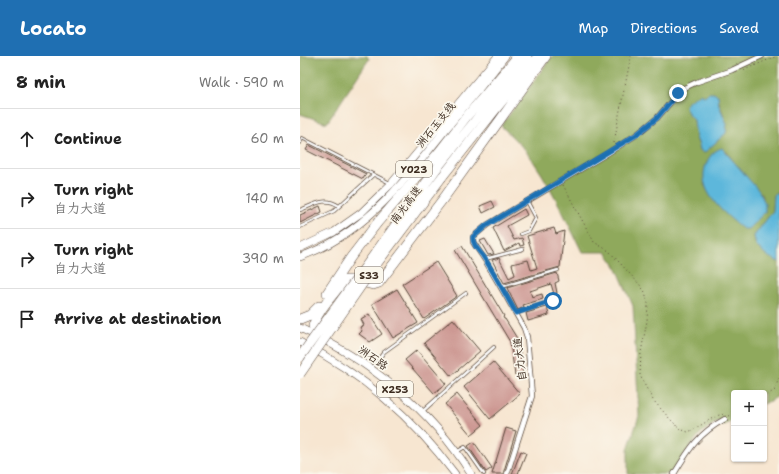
<!DOCTYPE html>
<html lang="en">
<head>
<meta charset="utf-8">
<style>
	:root { --surface:#fff; --page:#f2f2f2; --text:#222; --muted:#767676; --line:#e0e0e0; --accent:#1f6fb2 }
	body { margin:0; font-family:"Shantell Sans","LXGW WenKai TC",sans-serif; background:var(--page); color:var(--text) }
	.controls { position:absolute; right:12px; bottom:12px; display:grid; overflow:hidden; border-radius:4px; box-shadow:0 1px 3px #0004 }
	.controls button { width:36px; height:36px; display:grid; place-items:center; padding:0; border:0; border-bottom:1px solid var(--line); background:var(--surface); color:var(--text); font:20px sans-serif }
	.stop { position:absolute; width:12px; height:12px; margin:-9px; border:3px solid #1f6fb2; border-radius:50%; background:#fff }
	.stop.end { background:#1f6fb2; border-color:#fff; box-shadow:0 1px 4px #0008 }
	.list { margin:0; padding:0; list-style:none }
	h2 { display:flex; justify-content:space-between; align-items:center; height:52px; margin:0; padding:0 16px; font-size:17px }
	h2 small { font-size:13px; font-weight:400; color:var(--muted) }
	.list li { display:grid; grid-template-columns:26px 1fr auto; gap:12px; align-items:center; box-sizing:border-box; height:60px; padding:0 16px; border-top:1px solid var(--line) }
	.list b { display:block; font-size:15px; white-space:nowrap }
	.list p { margin:0; font-size:13px; white-space:nowrap; color:var(--muted) }
	.list em { font-size:13px; font-style:normal; color:var(--muted) }
	.icon { flex:none; width:22px; height:22px; fill:none; stroke:currentColor; stroke-width:2; stroke-linecap:round; stroke-linejoin:round }
	.map { position:relative; flex:none; width:479px; height:418px; overflow:hidden }
	header { display:flex; align-items:center; gap:24px; box-sizing:border-box; height:56px; padding:0 20px; background:var(--accent); color:#fff }
	header strong { font-size:19px }
	nav { display:flex; gap:22px; margin-inline-start:auto; font-size:14px }
	main { display:flex }
	aside { flex:1; background:var(--surface) }
	.map>svg:first-child { display:block }
</style>
</head>
<body>
<header>
<strong>Locato</strong>
<nav><a>Map</a><a>Directions</a><a>Saved</a></nav>
</header>
<main>
<aside>
<h2>8 min<small>Walk · 590 m</small></h2>
<ul class="list">
<li><svg class="icon" aria-label="ahead" viewBox="0 0 24 24"><path d="M12 20V5M6 11l6-6 6 6"/></svg><div><b>Continue</b></div><em>60 m</em></li>
<li><svg class="icon" aria-label="right" viewBox="0 0 24 24"><path d="M7 20v-9h11M14 6l5 5-5 5"/></svg><div><b>Turn right</b><p>自力大道</p></div><em>140 m</em></li>
<li><svg class="icon" aria-label="right" viewBox="0 0 24 24"><path d="M7 20v-9h11M14 6l5 5-5 5"/></svg><div><b>Turn right</b><p>自力大道</p></div><em>390 m</em></li>
<li><svg class="icon" aria-label="arrive" viewBox="0 0 24 24"><path d="M6 21V4h12l-3 4 3 4H6"/></svg><div><b>Arrive at destination</b></div></li>
</ul>
</aside>
<div class="map">
<svg width="479" height="418" viewBox="0 0 479 418">
	<rect width="100%" height="100%" fill="#fbf7ec"/>
	<filter id="ink" filterUnits="userSpaceOnUse"><feTurbulence type="fractalNoise" baseFrequency=".025" numOctaves="2"/><feDisplacementMap in="SourceGraphic" scale="8" xChannelSelector="R" yChannelSelector="G"/><feConvolveMatrix kernelMatrix="1 2 1 2 8 2 1 2 1" color-interpolation-filters="sRGB"/></filter>
	<filter id="wash" filterUnits="userSpaceOnUse"><feTurbulence type="fractalNoise" baseFrequency=".012" numOctaves="4" result="noise"/><feDisplacementMap in="SourceGraphic" scale="16" xChannelSelector="R" yChannelSelector="G"/><feGaussianBlur stdDeviation="0.9" result="paint"/><feColorMatrix in="noise" values="0 0 0 0 0 0 0 0 0 0 0 0 0 0 0 0 0 1.4 0 .05"/><feComposite in="paint" operator="in"/></filter>
	<g filter="url(#wash)">
		<rect width="100%" height="100%" fill="#f7e6d1"/>
		<!-- forest -->
		<path fill="#8fa95b" stroke="#656a3c" fill-rule="evenodd" d="M0,0H67L69,3L27,67L0,58Z
			M252,0H479V136L474,139L473,155L454,180L456,190L479,206V334L477,341L464,348V337H434V364L422,370L418,365L401,377L389,392L372,418H328V393L339,360L333,250L316,210L306,196H282C265,161 249,125 225,94C218,86 209,78 201,70ZM418,39C418,52 429,64 426,77L404,97L400,94L399,89L396,82L394,64L389,59L385,50L404,40ZM426,95L436,109L463,140L460,161L448,173C427,159 416,151 404,128Z"/>
		<!-- water -->
		<path fill="#5db7db" stroke="#4c707c" d="M409,37H413L418,39L419,49L427,68L426,77L404,97L400,94L399,89L396,82L394,64L389,59L385,50L389,45L400,38L404,40Z
			M422,92L459,135L465,147V156L448,173H443C424,157 394,134 407,106C410,99 415,94 422,92Z
			M479,136V206L469,201L456,190L454,180L473,155L474,139Z"/>
		<g id="blocks">
			<!-- building -->
			<path fill="#cc9691" d="M9,89L66,118L63,123L6,94Z
				M192,145L195,151L183,157L180,150Z
				M20,150L22,156L0,167V159Z
				M224,153L227,159L207,170L214,184L222,182L224,189L220,190L219,187L204,195L193,172Z
				M254,172L256,178L264,175L260,211L204,227L192,204L199,202L209,222L215,219L212,208L228,204L231,214L237,212L227,180Z
				M185,183L194,198L188,199L180,185Z
				M162,190L204,260L203,261L204,263H205L218,284L223,318L215,319L210,286L155,194Z
				M136,206L157,240L124,263L102,228Z
				M257,217L259,225L255,227L257,237L254,238L251,228L230,235L232,241L242,238L243,243L223,249L224,251L218,254L207,232Z
				M97,233L118,267L93,282L72,248Z
				M247,251L249,259L228,265L226,257Z
				M69,258L82,278L70,286L59,278L62,275L60,271L64,269L61,263Z
				M153,263L180,295L151,320L124,287Z
				M117,294L146,328L134,337L105,304Z
				M193,306L220,338L190,363L164,331Z
				M157,338L183,369L171,379L145,348Z
				M206,372L216,375L203,418H192Z
				M174,386L192,412L186,416L168,390Z
				M221,395L226,397L220,412L218,418H212Z"/>
		</g>
	</g>
	<g filter="url(#ink)">
		<use href="#blocks" fill-opacity="0" stroke="#574639" stroke-width="1"/>
		<g fill="none" stroke-linecap="round" stroke-linejoin="round">
			<defs>
				<path id="lane" d="M0,87L2,82L90,127
					M0,154C14,149 25,140 39,150
					M0,171L34,155L73,119
					M221,178L229,175L236,162L227,145
					M185,203L223,193
					M201,231L258,214
					M216,257L253,245
					M71,313L84,296L166,237
					M123,355L194,291
					M158,395L165,391L184,418"/>
				<path id="street" d="M207,418L232,340L227,281L224,272L207,242L185,204L173,186V181L187,169L308,97L336,79L357,62L382,33L397,26L432,14L462,0
					M374,418C389,393 399,377 425,363"/>
				<path id="primary" d="M0,192L34,176L61,157L91,128L198,0
					M0,201C64,178 102,128 142,78C163,52 185,26 205,0
					M0,272C68,303 132,354 171,418
					M0,286C63,318 112,361 155,418"/>
				<path id="highway" d="M134,116L227,0
					M142,121L238,0
					M27,237L51,201L78,166L139,96L167,60L218,0
					M0,263L10,259L19,250
					M18,281L13,270C18,255 35,235 46,224H53L73,229L79,227L146,139L246,0"/>
			</defs>
			<!-- lane casing -->
			<use href="#lane" stroke="#574639" stroke-width="4"/>
			<!-- street casing -->
			<use href="#street" stroke="#574639" stroke-width="6"/>
			<!-- primary casing -->
			<use href="#primary" stroke="#574639" stroke-width="8"/>
			<!-- highway casing -->
			<use href="#highway" stroke="#574639" stroke-width="10"/>
			<!-- path -->
			<path stroke="#574639" stroke-width="1" stroke-dasharray="1 3" stroke-linecap="butt" d="M444,14L477,0
				M314,87L319,59L331,0
				M263,129L294,186L309,195L340,229L345,236L348,247L347,265L341,296L340,319L343,326L353,344L370,363L380,373L388,376C400,371 410,362 422,358L423,359
				M464,341L475,334L479,321
				M429,360L434,358"/>
			<!-- lane -->
			<use href="#lane" stroke="#fff" stroke-width="2.5"/>
			<!-- street -->
			<use href="#street" stroke="#fff" stroke-width="4.5"/>
			<!-- primary -->
			<use href="#primary" stroke="#fff" stroke-width="7"/>
			<!-- highway -->
			<use href="#highway" stroke="#fff" stroke-width="9"/>
			<defs>
				<path id="highway-bridge" d="M0,301L134,116
					M0,318L72,214L142,121"/>
			</defs>
			<!-- highway-bridge casing -->
			<use href="#highway-bridge" stroke="#574639" stroke-width="10" stroke-linecap="butt"/>
			<!-- highway-bridge -->
			<use href="#highway-bridge" stroke="#fff" stroke-width="9"/>
		</g>
	</g>
	<g fill="none" stroke-linecap="round" stroke-linejoin="round" filter="url(#ink)">
		<!-- route -->
		<path stroke="#1f6fb2" stroke-width="5" d="M253,245L216,257C205,238 195,218 183,200C179,195 172,188 173,181L187,169L336,79L357,62L378,37"/>
	</g>
	<g text-anchor="middle" dominant-baseline="central" stroke-width="3.5" stroke-linejoin="round" paint-order="stroke">
		<!-- shield labels -->
		<g fill="#fbf7ec" stroke="#75685c" stroke-width="1">
			<rect x="96" y="105" width="36" height="16" rx="3"/>
			<rect x="55" y="211" width="28" height="16" rx="3"/>
			<rect x="77" y="325" width="36" height="16" rx="3"/>
		</g>
		<g font-size="10" font-weight="bold" fill="#3b2a1e">
			<text x="114" y="113">Y023</text>
			<text x="69" y="219">S33</text>
			<text x="95" y="333">X253</text>
		</g>
		<!-- street labels -->
		<g font-size="11" fill="#3b2a1e" stroke="#fbf7ec">
			<text transform="translate(136 69) rotate(-51)">洲石玉支线</text>
			<text transform="translate(106 149) rotate(-53)">南光高速</text>
			<text transform="translate(73 302) rotate(36)">洲石路</text>
			<text transform="translate(220 303) rotate(-97)">自力大道</text>
		</g>
	</g>
</svg>
<div class="controls">
<button>+</button>
<button>−</button>
</div>
<div class="stop" style="left:253px;top:245px"></div>
<div class="stop end" style="left:378px;top:37px"></div>
</div>
</main>
</body>
</html>
